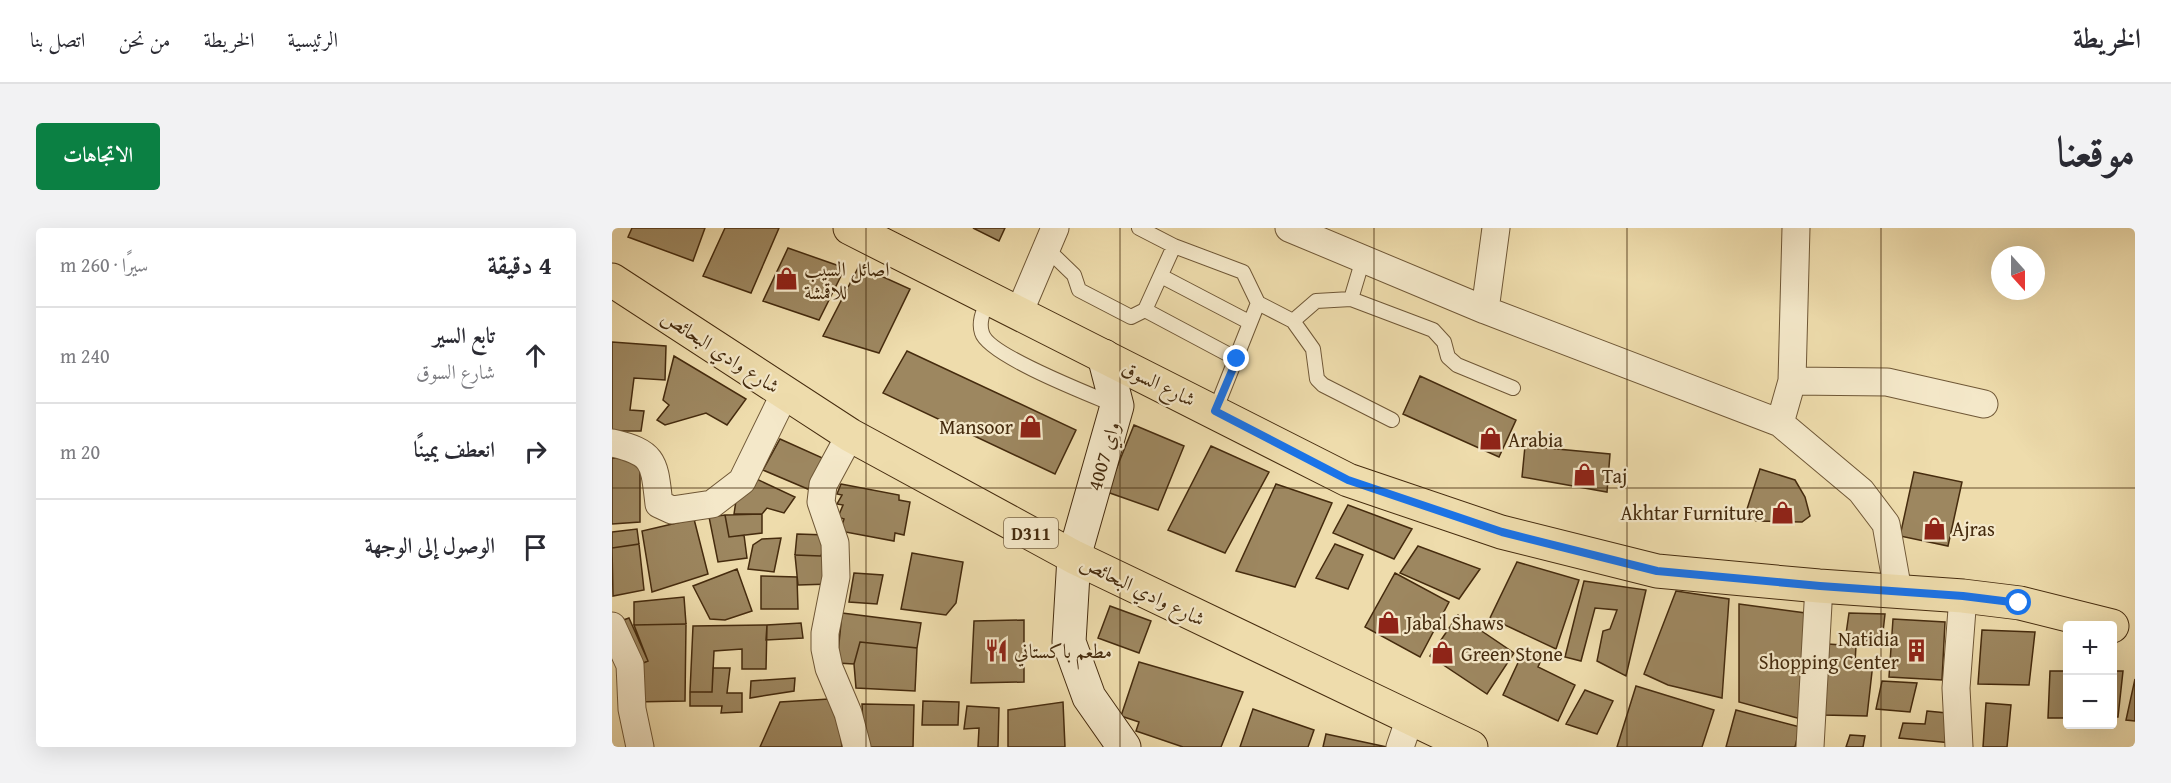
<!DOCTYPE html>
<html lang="ar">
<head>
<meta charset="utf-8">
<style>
	:root { --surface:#fff; --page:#f2f2f3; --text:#2b2b33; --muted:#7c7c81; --line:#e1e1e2; --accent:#0b8043 }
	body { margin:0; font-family:"Gentium Book Plus",Amiri,serif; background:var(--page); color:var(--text); direction:rtl }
	.controls { position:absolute; right:18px; bottom:18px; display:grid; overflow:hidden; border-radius:6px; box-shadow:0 6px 24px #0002 }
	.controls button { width:54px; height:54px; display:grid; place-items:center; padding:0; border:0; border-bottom:2px solid var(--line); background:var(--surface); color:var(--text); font:30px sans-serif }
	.compass { position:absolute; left:1379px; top:18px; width:54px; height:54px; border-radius:50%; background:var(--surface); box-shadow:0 6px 24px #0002; rotate:159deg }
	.stop { position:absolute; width:18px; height:18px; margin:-14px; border:4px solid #1a73e8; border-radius:50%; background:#fff }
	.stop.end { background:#1a73e8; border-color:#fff; box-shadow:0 2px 6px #0008 }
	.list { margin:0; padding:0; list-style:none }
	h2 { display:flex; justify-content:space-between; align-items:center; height:78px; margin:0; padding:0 24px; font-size:26px }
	h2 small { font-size:20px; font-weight:400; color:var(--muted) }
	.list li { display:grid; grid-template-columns:39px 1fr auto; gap:18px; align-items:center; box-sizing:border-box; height:96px; padding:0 24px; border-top:2px solid var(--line) }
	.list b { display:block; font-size:22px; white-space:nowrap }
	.list p { margin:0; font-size:20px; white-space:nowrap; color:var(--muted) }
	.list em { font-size:20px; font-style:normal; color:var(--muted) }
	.icon { flex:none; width:33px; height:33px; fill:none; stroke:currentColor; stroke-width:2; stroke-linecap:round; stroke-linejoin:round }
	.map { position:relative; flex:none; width:1523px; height:519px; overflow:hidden; direction:ltr; border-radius:6px }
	header { display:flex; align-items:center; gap:36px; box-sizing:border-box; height:84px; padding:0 30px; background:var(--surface); border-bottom:2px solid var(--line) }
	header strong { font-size:28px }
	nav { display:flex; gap:33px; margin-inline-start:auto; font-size:21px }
	.intro { display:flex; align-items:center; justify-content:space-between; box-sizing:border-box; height:144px; padding:0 36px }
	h1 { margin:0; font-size:42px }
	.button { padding:15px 27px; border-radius:6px; background:var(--accent); color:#fff; font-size:21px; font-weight:700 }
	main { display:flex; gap:36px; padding:0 36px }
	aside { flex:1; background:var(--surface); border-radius:6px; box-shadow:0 6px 24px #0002 }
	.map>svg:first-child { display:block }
</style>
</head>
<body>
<header>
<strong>الخريطة</strong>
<nav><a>الرئيسية</a><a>الخريطة</a><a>من نحن</a><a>اتصل بنا</a></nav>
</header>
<div class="intro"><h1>موقعنا</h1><a class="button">الاتجاهات</a></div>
<main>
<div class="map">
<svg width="1523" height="519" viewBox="0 0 1523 519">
	<rect width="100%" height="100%" fill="#eedcac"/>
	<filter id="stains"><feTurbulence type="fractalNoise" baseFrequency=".00333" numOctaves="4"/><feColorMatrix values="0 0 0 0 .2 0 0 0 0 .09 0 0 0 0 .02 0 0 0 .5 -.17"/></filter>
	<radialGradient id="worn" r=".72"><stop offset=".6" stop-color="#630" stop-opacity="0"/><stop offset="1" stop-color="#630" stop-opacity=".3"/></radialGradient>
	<!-- building -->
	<path fill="#9d8760" stroke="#452b0e" stroke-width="1.5" d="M20,0H93L81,33L16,9Z
		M113,0H167L139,65L91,48Z
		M361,0H393L387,13Z
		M176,20L233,40L207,92L151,73Z
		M247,38L298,61L267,125L211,108Z
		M0,114L54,118L53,152L22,150L18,182L32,183L29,203H0Z
		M295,123L464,202L443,246L271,165Z
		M62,128L134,171L115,197L94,185L53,197L45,192L57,177L51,172Z
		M808,148L904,192L887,229L791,186Z
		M522,197L572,218L546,282L495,264Z
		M168,211L215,232L198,262L151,242Z
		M599,218L657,244L613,325L556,302Z
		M913,218L998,226L995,264L910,249Z
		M0,230L28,231V294L0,296Z
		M1148,241L1183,252L1193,269L1198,288L1190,294L1144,293L1135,281Z
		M1302,244L1350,254L1336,318L1288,308Z
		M136,247L183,269L172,285L155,280L150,286H122L125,266Z
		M229,256L287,267V272L298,274L292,307L283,305L282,313L228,303L232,291L226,289L231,277L225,276L230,267L225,266Z
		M664,256L720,275L683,359L624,343Z
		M736,277L800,301L782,331L721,305Z
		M150,286V305L117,309L113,287Z
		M113,287L117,309L132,307L135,330L106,334L97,289Z
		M82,291L96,346L40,364L30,303Z
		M25,301L27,316L0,320V304Z
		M185,306L215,307L209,328L183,327Z
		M169,310L162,344L136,341L141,317L150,311Z
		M27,316L32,362L1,368L0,320Z
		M723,316L751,327L736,361L704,350Z
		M806,318L868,341L847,371L788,345Z
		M212,319L219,356L186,357L183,327L209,328Z
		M300,325L351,334L344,375L334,387L289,381Z
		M905,334L967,352L944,421L878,390Z
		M125,341L140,383L113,392L98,391L81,358Z
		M242,345L271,347L265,376L237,374Z
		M783,345L837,374L808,429L753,399Z
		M149,348L185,349L186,381H149Z
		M972,353L1034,362L1014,448L985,433L991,403L998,401L1005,382L983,380L969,433L953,429Z
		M1064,363L1117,371L1110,470L1056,457L1032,446Z
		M72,369L74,396L22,397V374Z
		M1127,376L1201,386L1189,491L1127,474Z
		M498,378L539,393L527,425L486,410Z
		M230,385L309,395L305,420L248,414L242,436L225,435Z
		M1237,385L1273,386L1270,413H1233Z
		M846,387L902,425L875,466L818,428Z
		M17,390L36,433L24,438L3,395Z
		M1281,391L1333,394L1330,452L1277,449Z
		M412,392V454L359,455L362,393Z
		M189,395L191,410L154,412L155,397Z
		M74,396L73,473L21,474L24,438L36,433L22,397Z
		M155,397L154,441H130V421L102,423L100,464H78L81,398Z
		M1370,402L1423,404L1417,457L1366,456Z
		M248,414L305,420L303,463L244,460L242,436Z
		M1216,416L1244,418L1243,435H1261L1255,488L1211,487Z
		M912,422L930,430L926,439L963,457L946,493L891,467Z
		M527,434L631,464L609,519H571L524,503L527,494L509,488Z
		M101,440H118L115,465H130V484L109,485L110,478H78V464H100Z
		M1438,443H1456V490H1436Z
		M1500,443H1511L1506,489H1500Z
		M183,450L182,463L138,470L139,453Z
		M1523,451V493L1514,492Z
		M1270,453L1305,455L1298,484L1264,481Z
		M1024,458L1102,482L1090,519H1005Z
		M973,462L1001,473L985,506L954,496Z
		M217,471L228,503L230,519H148L168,474Z
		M311,473L347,474L346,497H310Z
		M451,474L453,519H396V482Z
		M1374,475L1399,477L1395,519H1371Z
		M250,476L302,477L301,519H252Z
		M355,478L387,480L386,519H366L367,500L352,501Z
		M641,481L702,502L696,519H628Z
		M1124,482L1188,499L1183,519H1114Z
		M1315,483L1345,486L1340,515L1287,510L1291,495L1313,496Z
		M714,506L775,519H711Z
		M1238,507L1253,508L1251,519H1234Z"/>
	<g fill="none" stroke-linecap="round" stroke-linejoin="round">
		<defs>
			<path id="lane" d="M562,18L631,44L646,75
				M434,20L462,47L467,62L519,89L533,82L562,18L527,0
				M549,48L637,94
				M377,70C372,82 366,93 370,105C376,127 479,167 503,177
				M739,71L751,31
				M533,82L625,131
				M681,93L704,73L739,71L821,102L832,114L836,129L845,137L901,160
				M603,183L646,75L681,93L701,121L705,151L711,157L780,192"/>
			<path id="street" d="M677,0L873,82L1168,195L1249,263L1274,296L1286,363
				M873,82L884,0
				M407,85L443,0
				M1180,153L1275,154L1372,176
				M1168,195L1180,153L1184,0
				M238,207L211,257L209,274L223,315L224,349L213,405V421L217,440L236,485L245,519
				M0,215C44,225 42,235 47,276L60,282L100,276L130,253L173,165
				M0,398L18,437L20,481L28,519
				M788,519L798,490
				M1198,519L1207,358
				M1347,519L1344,460L1351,368"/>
			<path id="secondary" d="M492,128L505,178L462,329L457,414L477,469L512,519"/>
			<path id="primary" d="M238,0L736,252L889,304L1045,343L1207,358L1351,368L1408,375L1500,398
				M0,52L238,207L462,329L859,519"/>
		</defs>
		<!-- lane casing -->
		<use href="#lane" stroke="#6f5736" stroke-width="16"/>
		<!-- street casing -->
		<use href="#street" stroke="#6f5736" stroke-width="29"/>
		<!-- secondary casing -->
		<use href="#secondary" stroke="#452b0e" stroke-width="35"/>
		<!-- primary casing -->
		<use href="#primary" stroke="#452b0e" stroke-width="35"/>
		<!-- lane -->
		<use href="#lane" stroke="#f4e8c9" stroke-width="14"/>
		<!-- street -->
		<use href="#street" stroke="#f4e8c9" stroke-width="27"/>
		<!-- secondary -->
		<use href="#secondary" stroke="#f4e8c9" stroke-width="33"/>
		<!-- primary -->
		<use href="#primary" stroke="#eedcac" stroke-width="33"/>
	</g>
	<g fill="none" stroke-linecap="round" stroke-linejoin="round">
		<!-- route -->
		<path stroke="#1a73e8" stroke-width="8" d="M625,131L603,183L736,252L890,304L1045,343L1208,358L1351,368L1407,375"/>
	</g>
	<!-- grid -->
	<path fill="none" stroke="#452b0e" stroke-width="1.5" stroke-opacity="0.55" d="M254,0V519M508,0V519M762,0V519M1015,0V519M1269,0V519M0,260H1523"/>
	<!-- icons -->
	<defs>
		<symbol id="shop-bare" viewBox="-9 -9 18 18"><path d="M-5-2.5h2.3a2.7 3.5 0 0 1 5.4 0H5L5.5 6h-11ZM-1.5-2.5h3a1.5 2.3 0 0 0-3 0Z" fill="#8f2418" stroke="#f4e8c9" stroke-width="2.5" paint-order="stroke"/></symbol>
		<symbol id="restaurant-bare" viewBox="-9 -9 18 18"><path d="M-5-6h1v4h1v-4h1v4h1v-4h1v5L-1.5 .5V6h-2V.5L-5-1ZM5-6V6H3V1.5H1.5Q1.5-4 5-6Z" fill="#8f2418" stroke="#f4e8c9" stroke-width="2.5" paint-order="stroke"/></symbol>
		<symbol id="building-bare" viewBox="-9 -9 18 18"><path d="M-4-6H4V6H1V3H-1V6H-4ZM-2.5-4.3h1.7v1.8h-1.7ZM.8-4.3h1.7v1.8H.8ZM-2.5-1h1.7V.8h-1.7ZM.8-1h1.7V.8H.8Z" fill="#8f2418" stroke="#f4e8c9" stroke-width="2.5" paint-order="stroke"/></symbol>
	</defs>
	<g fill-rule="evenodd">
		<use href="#shop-bare" x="158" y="34" width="33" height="33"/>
		<use href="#shop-bare" x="402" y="182" width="33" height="33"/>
		<use href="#shop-bare" x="862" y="194" width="33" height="33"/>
		<use href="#shop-bare" x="956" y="230" width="33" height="33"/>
		<use href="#shop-bare" x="1154" y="268" width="33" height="33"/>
		<use href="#shop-bare" x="1306" y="284" width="33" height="33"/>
		<use href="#shop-bare" x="760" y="378" width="33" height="33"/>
		<use href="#restaurant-bare" x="368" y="406" width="33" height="33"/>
		<use href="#building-bare" x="1288" y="406" width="33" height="33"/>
		<use href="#shop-bare" x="814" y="408" width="33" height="33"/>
	</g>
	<g text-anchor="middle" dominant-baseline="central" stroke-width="4.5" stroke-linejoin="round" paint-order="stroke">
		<!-- shield labels -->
		<rect fill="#f4e8c9" stroke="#7a6446" stroke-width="1.5" x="392" y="290" width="54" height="30" rx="4.5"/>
		<g font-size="18" font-weight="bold" fill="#452b0e">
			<text x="419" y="305">D311</text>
		</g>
		<!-- poi labels -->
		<g font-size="20" fill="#452b0e" stroke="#f4e8c9" text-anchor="start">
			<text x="192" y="40">اصائل السيب<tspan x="192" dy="23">للاقمشة</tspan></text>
			<text x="401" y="198" text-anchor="end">Mansoor</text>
			<text x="896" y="211">Arabia</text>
			<text x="990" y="247">Taj</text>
			<text x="1152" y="284" text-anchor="end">Akhtar Furniture</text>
			<text x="1340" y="300">Ajras</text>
			<text x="794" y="394">Jabal Shaws</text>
			<text x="1287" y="410" text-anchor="end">Natidia<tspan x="1287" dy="23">Shopping Center</tspan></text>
			<text x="402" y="422">مطعم باكستاني</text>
			<text x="849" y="425">Green Stone</text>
		</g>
		<!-- street labels -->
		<g font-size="20" fill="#452b0e" stroke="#f4e8c9">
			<text transform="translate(109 123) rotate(33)">شارع وادي البحائص</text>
			<text transform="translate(547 155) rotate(26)">شارع السوق</text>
			<text transform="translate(491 228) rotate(-74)">واي 4007</text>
			<text transform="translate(531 362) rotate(26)">شارع وادي البحائص</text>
		</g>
	</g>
	<rect width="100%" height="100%" filter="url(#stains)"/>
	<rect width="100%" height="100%" fill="url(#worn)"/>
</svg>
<div class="controls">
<button>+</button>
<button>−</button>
</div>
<svg class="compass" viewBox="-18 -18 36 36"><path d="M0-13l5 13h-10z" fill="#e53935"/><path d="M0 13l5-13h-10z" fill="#7c7c81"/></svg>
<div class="stop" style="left:1407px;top:375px"></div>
<div class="stop end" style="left:625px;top:131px"></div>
</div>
<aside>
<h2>4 دقيقة<small>سيرًا · 260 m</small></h2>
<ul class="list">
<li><svg class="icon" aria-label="ahead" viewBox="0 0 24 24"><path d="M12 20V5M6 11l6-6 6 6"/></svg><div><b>تابع السير</b><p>شارع السوق</p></div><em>240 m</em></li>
<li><svg class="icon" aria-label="right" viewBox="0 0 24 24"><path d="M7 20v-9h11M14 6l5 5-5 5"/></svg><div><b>انعطف يمينًا</b></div><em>20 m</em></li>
<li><svg class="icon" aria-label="arrive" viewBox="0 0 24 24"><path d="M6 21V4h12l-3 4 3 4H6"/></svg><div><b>الوصول إلى الوجهة</b></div></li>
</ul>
</aside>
</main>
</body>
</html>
